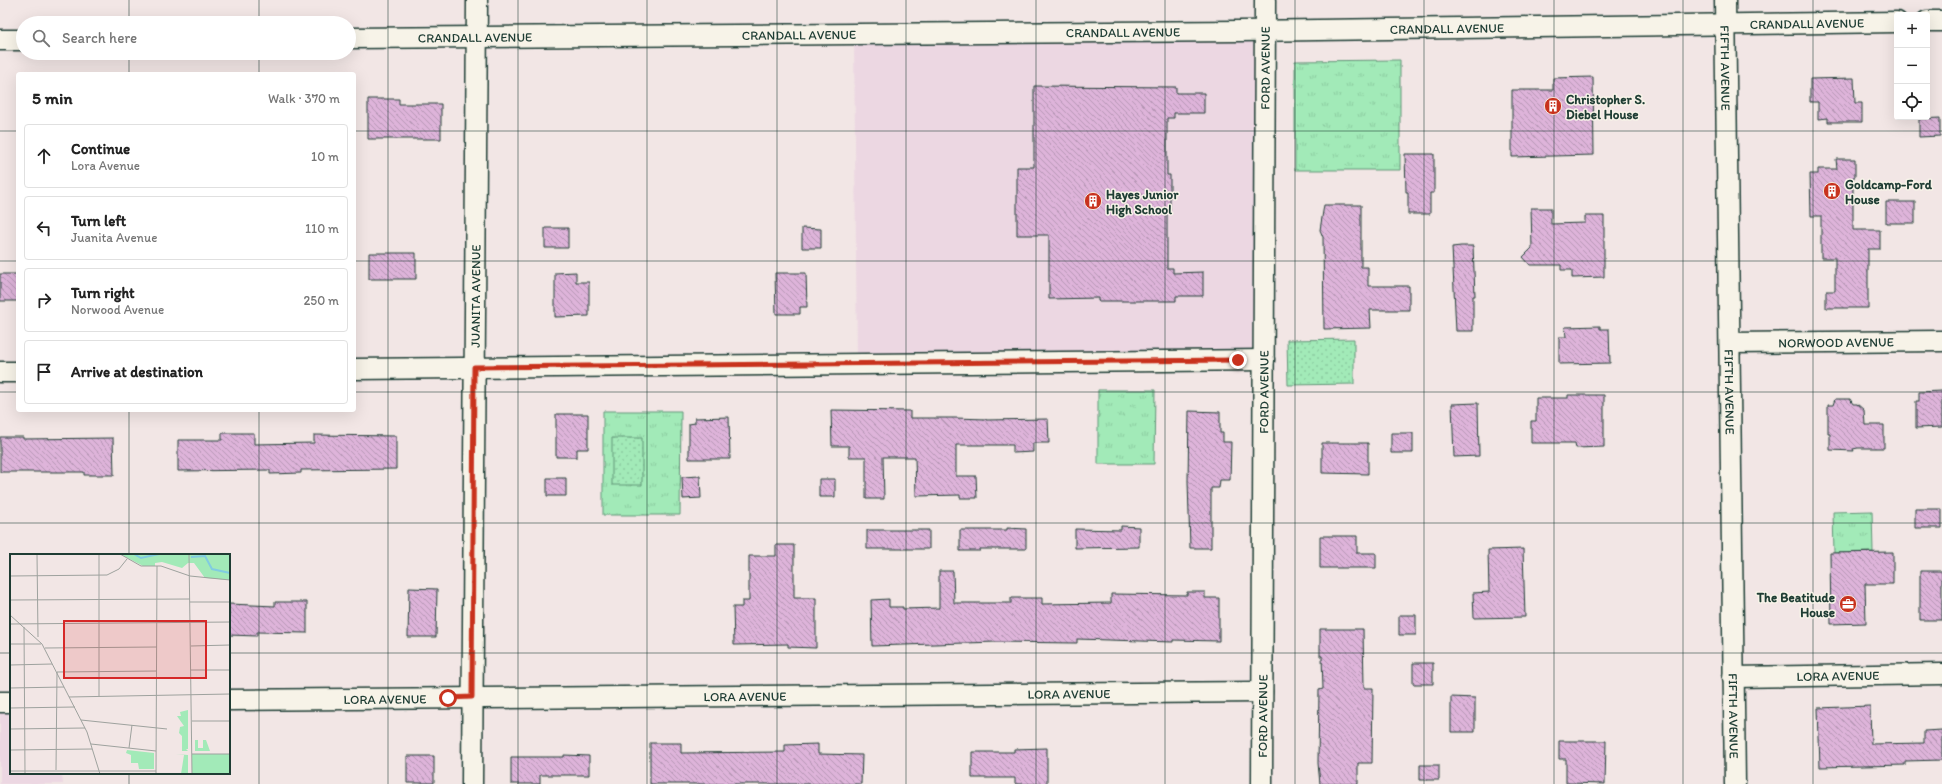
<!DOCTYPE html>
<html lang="en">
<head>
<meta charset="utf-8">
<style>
	:root { --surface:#fff; --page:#f6f6f6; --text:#222; --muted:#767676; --line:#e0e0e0 }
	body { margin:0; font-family:Itim,sans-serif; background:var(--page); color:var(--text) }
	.controls { position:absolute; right:12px; top:12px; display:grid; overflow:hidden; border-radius:4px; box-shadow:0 4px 16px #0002 }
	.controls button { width:36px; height:36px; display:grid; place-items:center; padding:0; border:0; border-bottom:1px solid var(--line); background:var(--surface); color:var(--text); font:20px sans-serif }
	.stop { position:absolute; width:12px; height:12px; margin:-9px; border:3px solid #c8321e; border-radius:50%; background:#fff }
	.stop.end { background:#c8321e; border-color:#fff; box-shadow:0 1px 4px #0008 }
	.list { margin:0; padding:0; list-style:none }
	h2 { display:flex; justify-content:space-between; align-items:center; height:52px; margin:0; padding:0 16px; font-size:17px }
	h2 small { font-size:13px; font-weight:400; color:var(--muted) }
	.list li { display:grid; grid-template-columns:26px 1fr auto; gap:12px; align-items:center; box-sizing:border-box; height:64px; margin:0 8px 8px; padding:0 8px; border:1px solid var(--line); border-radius:4px }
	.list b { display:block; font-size:15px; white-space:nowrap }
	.list p { margin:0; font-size:13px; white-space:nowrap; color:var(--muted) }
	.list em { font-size:13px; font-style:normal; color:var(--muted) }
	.icon { flex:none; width:22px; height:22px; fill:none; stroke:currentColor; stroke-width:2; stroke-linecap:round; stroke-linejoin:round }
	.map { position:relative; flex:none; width:1942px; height:784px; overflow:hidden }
	.search { position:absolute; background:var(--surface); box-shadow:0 4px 16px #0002; left:16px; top:16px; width:340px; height:44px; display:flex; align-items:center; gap:10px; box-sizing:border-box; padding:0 14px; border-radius:22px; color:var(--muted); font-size:15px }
	.panel { position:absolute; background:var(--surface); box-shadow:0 4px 16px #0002; left:16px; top:72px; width:340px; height:340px; border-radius:4px }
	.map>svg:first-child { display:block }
</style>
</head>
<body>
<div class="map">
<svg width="1942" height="784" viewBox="0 0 1942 784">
	<defs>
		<pattern id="grass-tufts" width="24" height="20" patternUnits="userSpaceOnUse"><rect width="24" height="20" fill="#a2eab8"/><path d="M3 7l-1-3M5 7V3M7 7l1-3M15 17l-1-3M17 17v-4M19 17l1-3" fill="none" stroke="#8bca9f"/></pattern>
		<pattern id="garden-dots" width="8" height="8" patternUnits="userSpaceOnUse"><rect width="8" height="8" fill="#a2eab8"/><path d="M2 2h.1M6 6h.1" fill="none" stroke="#8bca9f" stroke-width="1.8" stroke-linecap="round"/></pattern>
		<pattern id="building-back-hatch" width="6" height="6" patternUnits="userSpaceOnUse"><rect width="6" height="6" fill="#deb4da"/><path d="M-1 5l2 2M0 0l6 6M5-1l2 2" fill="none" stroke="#b394b2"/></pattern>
	</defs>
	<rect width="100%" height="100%" fill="#f2e6e5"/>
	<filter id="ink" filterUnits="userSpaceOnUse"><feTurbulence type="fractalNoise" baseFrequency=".025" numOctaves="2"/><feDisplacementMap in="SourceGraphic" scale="8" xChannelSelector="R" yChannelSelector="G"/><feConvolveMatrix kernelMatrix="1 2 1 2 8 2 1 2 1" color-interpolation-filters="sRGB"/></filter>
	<g filter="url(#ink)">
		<!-- built -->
		<path fill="#ecd7e2" d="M1265,30L1264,360L857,363L854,34Z
			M0,702H11V773H62L63,784H0Z"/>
		<!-- grass -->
		<path fill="url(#grass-tufts)" stroke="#609476" d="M1400,60V170H1295V61Z
			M1098,390H1155L1154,464H1098Z
			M603,411H681L680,515H603Z
			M1872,511L1873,552L1834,553L1833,512Z"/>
		<!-- garden -->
		<path fill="url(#garden-dots)" stroke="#609476" d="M1354,339V384L1288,385L1287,340Z
			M612,438H642V485H612Z"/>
		<!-- building -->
		<path fill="url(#building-back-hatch)" stroke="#1f3d34" d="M1593,77L1594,155L1512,157V90H1553V78Z
			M1854,78L1855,103H1862V122H1828V118L1818,119V102H1810V79Z
			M1034,86L1176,87V93H1204V113H1174V118H1167V175H1170V210H1167V268H1173V273L1203,272V296H1176V301H1098V298L1049,299V235H1017V167H1034Z
			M368,99H399V104H441V139H368Z
			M1940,118V136L1919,137V119Z
			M1405,154H1434V193H1430V214H1408V192H1406Z
			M1836,159H1855V177H1853V230H1880V249H1868V308H1826V291H1835V258H1821V216H1811L1810,174H1818V169H1837Z
			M1886,202H1915V223H1886Z
			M1324,205H1361V267H1368V286H1409V310H1370L1371,328L1324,329L1323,237L1320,230Z
			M1531,208H1551V224L1585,223V216H1604V277L1572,278V270H1561V265H1530L1523,257L1532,248Z
			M545,228H568V248H545Z
			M802,228L821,229V248H802Z
			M1461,246H1473L1475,296H1473V331H1456L1452,247Z
			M369,253H416V279H369Z
			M576,272V282H589V316L555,317V273Z
			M775,273H806L807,307H800V314H776Z
			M0,274H18V301H0Z
			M1600,326V329H1609L1610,363L1559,364V337H1566L1565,327Z
			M1942,391V427L1916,428V401H1919V392Z
			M1568,395H1604V447L1576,448L1575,443H1531V421H1536V398H1568Z
			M1835,399H1850L1853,404H1857L1864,410L1865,425H1884V448H1858L1853,449L1854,451L1830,450V434H1828V405H1833Z
			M1478,403L1479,456L1454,457L1452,404Z
			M831,410L910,411V418H955L986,419V420L1048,419L1049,443H1033V452L1013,453V445H956V476H976L977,498H960V495L916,496L915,457H883L884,499H866V457H849V446H832Z
			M1189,411L1220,412V433H1223V442H1231L1230,480H1220L1219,488H1211V548H1190L1188,481Z
			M556,414H588V449H577V457H556Z
			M729,417L730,459H689V424L695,423V418Z
			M222,433H254V444L314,443V435L396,436V469L301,470V473L270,474V470L178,471V440H222Z
			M1391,433H1413V453H1391Z
			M0,437H23V439L113,438L114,475H84V472H0Z
			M1322,443H1368V474L1322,473Z
			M700,476L701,498L683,499L682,477Z
			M547,478H566V496H547Z
			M819,479H835V497H819Z
			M1915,509H1942V528H1915Z
			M1121,526L1139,527V547L1075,548V529L1121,530Z
			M1007,528L1026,529V549H980V551H960V530H1007Z
			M867,530H929V549H867Z
			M1320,536H1357V553H1376V568H1320Z
			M776,545H794V598H816V648L788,647V644L734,645L733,607H742V601H749V556H776Z
			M1523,549L1525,617L1474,618L1473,593L1489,592L1488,550Z
			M1893,552V584H1865L1866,623L1831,624L1830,553Z
			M939,571H953L954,603H1011V598H1042V604L1111,603V594L1187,595V592H1205V598H1219V641L1173,640V642L1077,639V643L996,642L872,646L871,600L889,599V607H903V609L939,608Z
			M1920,571H1942V620H1920Z
			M409,588L437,589L436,637H408Z
			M275,602H307V633L257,632V636L229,635V604L275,606Z
			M1399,615H1416V635H1399Z
			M1320,629H1363L1364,688H1373L1372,763H1358V784H1320L1318,763L1319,690L1323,689L1322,656H1320Z
			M1413,663H1433V684H1413Z
			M1451,697L1475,698V732H1451Z
			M1870,706L1871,744L1924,743V731L1942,730V760L1905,761V765L1820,767L1818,708Z
			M1559,741H1606L1605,784L1566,783V759H1559Z
			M650,743H681V753L785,752V745L818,744V754L862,755L861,784H650Z
			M1047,748V784H1015V778H972V752H1014V749Z
			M564,755L589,756V775H540V784H511V757H564Z
			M407,756H434V783H407Z
			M1420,765H1439V780H1420Z"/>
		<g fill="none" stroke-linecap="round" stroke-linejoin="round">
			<defs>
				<g id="minor">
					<path id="s1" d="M1725,0L1735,784"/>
					<path d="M1927,21H1942"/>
					<path id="s2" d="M349,38L1240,31L1897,22"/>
					<path d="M0,40H23"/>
					<path id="s3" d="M1730,343L1942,341"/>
					<path d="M354,369L1264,360"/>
					<path d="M0,372H18"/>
					<path id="s4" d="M1733,677L1942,674"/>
					<path id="s5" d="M229,700L1262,692"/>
					<path d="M0,702H11"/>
					<path id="s6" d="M472,784L477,0"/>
					<path id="s7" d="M1262,784L1265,0"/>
				</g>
			</defs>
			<!-- minor casing -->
			<use href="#minor" stroke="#1f3d34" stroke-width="23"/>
			<!-- minor -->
			<use href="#minor" stroke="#f7f3e8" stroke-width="20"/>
		</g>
	</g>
	<g fill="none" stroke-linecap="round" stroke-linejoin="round" filter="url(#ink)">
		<!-- route -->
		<path stroke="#c8321e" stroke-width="5" d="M448,698L472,697L474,367L1238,360"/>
	</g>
	<!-- grid -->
	<path fill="none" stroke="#1f3d34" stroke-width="1" stroke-opacity="0.55" d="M129,0V23M259,0V23M388,0V784M518,0V784M647,0V784M777,0V784M906,0V784M1036,0V784M1165,0V784M1295,0V784M1424,0V784M1554,0V784M1683,0V784M1813,0V784M129,53V74M259,53V74M0,131H18M354,131H1942M0,261H18M354,261H1942M0,392H18M354,392H1942M129,410V555M259,410V784M0,523H1942M0,653H11M229,653H1942M129,773V784"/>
	<!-- icons -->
	<defs>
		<symbol id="building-disc" viewBox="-11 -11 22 22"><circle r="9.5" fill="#c8321e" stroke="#f7f3e8"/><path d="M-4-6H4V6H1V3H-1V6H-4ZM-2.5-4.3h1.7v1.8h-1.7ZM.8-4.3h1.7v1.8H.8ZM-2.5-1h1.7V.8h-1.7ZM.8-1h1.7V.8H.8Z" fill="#fff"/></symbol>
		<symbol id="office-disc" viewBox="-11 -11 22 22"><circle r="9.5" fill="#c8321e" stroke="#f7f3e8"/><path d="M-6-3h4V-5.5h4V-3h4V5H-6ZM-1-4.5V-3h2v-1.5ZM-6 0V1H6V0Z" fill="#fff"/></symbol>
	</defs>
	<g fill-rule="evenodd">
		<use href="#building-disc" x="1543" y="96" width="20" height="20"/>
		<use href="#building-disc" x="1822" y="181" width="20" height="20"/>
		<use href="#building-disc" x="1083" y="191" width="20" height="20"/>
		<use href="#office-disc" x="1838" y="594" width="20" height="20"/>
	</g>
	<g text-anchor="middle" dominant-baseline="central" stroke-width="3" stroke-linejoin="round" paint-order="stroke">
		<!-- street labels -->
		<g font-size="13" fill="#1f3d34" stroke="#f7f3e8">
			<text stroke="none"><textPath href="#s2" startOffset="1458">CRANDALL AVENUE</textPath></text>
			<text stroke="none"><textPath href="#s2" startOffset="1098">CRANDALL AVENUE</textPath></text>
			<text stroke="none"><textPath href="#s2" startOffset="774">CRANDALL AVENUE</textPath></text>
			<text stroke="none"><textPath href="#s2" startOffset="450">CRANDALL AVENUE</textPath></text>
			<text stroke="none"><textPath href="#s2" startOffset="126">CRANDALL AVENUE</textPath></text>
			<text stroke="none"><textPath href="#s7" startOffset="716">FORD AVENUE</textPath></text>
			<text stroke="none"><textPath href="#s1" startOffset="68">FIFTH AVENUE</textPath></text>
			<text stroke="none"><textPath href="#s6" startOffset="488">JUANITA AVENUE</textPath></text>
			<text stroke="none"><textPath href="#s3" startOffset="106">NORWOOD AVENUE</textPath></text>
			<text stroke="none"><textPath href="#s7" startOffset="392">FORD AVENUE</textPath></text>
			<text stroke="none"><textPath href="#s1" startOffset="392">FIFTH AVENUE</textPath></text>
			<text stroke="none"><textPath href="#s4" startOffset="105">LORA AVENUE</textPath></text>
			<text stroke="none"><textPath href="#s5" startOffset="840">LORA AVENUE</textPath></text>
			<text stroke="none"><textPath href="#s5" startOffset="516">LORA AVENUE</textPath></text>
			<text stroke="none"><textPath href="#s5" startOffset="156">LORA AVENUE</textPath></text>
			<text stroke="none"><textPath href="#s7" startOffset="68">FORD AVENUE</textPath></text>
			<text stroke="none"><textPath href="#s1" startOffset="716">FIFTH AVENUE</textPath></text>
		</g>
		<!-- poi labels -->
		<g font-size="13" font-weight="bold" fill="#1f3d34" stroke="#f7f3e8" text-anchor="start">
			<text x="1566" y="99">Christopher S.<tspan x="1566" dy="15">Diebel House</tspan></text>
			<text x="1845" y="184">Goldcamp-Ford<tspan x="1845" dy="15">House</tspan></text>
			<text x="1106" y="194">Hayes Junior<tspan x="1106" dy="15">High School</tspan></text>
			<text x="1835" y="597" text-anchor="end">The Beatitude<tspan x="1835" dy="15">House</tspan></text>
		</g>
	</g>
	<!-- overview -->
	<g transform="translate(10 554)">
		<rect width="220" height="220" fill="#f2e6e5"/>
		<path d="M178,156V195H176L178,197H172V182L169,179L170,173L174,172L167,162H171L170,158ZM185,186H188V194H193V186H196L200,197H185ZM117,196L144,199V215H129L128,209H121V201L116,199ZM166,200L178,201V220H171L174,201ZM182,200H220V220H182Z" fill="#a2eab8"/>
		<path d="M110,0H220V26L195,24L184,9H178L172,14L152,8L145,9V12H133ZM191,203H220V213L212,212L209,220H185V207L189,209Z" fill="#a2eab8"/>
		<path fill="none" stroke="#81cce1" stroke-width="2" d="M124,0L131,4L149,0M181,3L195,2L202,15L220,19"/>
		<path fill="none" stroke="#9ea29e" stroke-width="1" d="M27,0L28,83M110,0L131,12H151L180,22L220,26M179,0L182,220M0,22L97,21L109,15L117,5M0,46L180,45M180,48H220M0,61L32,90L77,178L90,220M0,70L220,68M14,73L15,220M0,90H31M181,92L220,91M35,94L147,93M0,111L42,110M181,116H220M0,134L54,133M89,142V0M59,143L220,140M0,154L65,153M71,166L157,175M182,167H220M0,175L75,174M81,190L146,197M119,194L122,171M0,196L82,195M182,200H220M46,216L47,118L147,117M0,217H146M146,220L147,12"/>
		<path fill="#d62828" fill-opacity="0.15" stroke="#d62828" stroke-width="2" d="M54,67H196V124H54Z"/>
		<rect width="220" height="220" fill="none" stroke="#1f3d34" stroke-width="2"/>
	</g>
</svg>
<div class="controls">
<button>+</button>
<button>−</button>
<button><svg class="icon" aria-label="locate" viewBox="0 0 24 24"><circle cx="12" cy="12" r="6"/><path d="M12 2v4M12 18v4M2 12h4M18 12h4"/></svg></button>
</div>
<div class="stop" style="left:448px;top:698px"></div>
<div class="stop end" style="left:1238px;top:360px"></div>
<div class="search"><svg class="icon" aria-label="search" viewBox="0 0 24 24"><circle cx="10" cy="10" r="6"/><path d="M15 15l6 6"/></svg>Search here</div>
<section class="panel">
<h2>5 min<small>Walk · 370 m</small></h2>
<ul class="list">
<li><svg class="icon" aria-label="ahead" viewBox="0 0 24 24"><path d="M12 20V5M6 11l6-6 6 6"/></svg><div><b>Continue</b><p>Lora Avenue</p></div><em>10 m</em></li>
<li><svg class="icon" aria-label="left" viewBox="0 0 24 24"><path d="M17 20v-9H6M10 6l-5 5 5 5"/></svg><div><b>Turn left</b><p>Juanita Avenue</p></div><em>110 m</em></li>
<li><svg class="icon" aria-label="right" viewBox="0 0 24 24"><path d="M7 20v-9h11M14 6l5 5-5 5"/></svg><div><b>Turn right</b><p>Norwood Avenue</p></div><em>250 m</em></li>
<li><svg class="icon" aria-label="arrive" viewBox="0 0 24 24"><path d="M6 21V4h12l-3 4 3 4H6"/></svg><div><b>Arrive at destination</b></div></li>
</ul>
</section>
</div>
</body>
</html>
